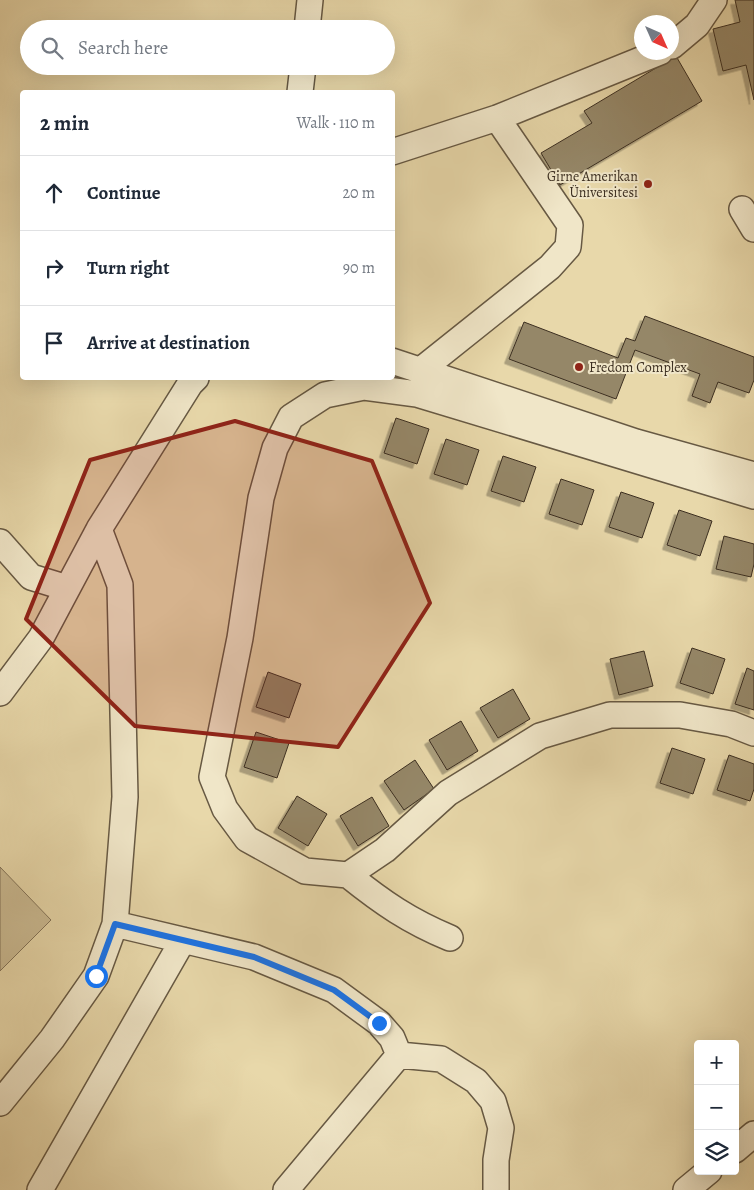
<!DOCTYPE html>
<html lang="en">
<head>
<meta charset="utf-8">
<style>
	:root { --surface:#fff; --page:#f2f2f3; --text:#1f2937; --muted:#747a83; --line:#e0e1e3 }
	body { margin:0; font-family:Alegreya,serif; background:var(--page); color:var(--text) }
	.controls { position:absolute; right:15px; bottom:15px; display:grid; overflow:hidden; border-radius:5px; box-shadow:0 5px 20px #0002 }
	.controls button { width:45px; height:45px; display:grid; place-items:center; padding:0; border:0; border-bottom:1px solid var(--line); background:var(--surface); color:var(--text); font:25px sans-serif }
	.compass { position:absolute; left:634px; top:15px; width:45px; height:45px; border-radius:50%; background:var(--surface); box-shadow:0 5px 20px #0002; rotate:135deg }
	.stop { position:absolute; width:15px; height:15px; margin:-11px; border:4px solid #1a73e8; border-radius:50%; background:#fff }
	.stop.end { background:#1a73e8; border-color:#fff; box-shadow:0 1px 5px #0008 }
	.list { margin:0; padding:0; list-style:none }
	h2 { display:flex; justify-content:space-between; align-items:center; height:65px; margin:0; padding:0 20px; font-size:21px }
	h2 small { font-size:16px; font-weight:400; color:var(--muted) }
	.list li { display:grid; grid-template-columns:32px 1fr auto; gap:15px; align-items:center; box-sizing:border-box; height:75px; padding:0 20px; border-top:1px solid var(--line) }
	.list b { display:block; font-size:19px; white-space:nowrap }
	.list em { font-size:16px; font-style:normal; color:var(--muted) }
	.icon { flex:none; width:28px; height:28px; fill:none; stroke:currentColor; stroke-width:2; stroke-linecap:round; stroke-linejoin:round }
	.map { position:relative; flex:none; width:754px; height:1190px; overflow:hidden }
	.search { position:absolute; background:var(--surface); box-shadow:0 5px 20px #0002; left:20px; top:20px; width:375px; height:55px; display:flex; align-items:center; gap:12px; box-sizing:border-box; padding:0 18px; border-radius:28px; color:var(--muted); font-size:19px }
	.panel { position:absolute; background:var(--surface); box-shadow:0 5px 20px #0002; left:20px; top:90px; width:375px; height:290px; border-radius:5px }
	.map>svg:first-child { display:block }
</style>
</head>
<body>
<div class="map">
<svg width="754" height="1190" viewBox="0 0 754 1190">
	<defs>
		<filter id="shadow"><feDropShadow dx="-4.5" dy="4.5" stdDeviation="0" flood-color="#0004"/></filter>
	</defs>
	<rect width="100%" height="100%" fill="#e8d8aa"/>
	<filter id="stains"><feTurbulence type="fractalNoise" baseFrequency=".004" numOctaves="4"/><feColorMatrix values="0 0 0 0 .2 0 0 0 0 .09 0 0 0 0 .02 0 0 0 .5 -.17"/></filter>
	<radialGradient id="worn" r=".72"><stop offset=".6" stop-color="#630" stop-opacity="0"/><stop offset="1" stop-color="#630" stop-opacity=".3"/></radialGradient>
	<!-- green -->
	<path fill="#cbbb93" stroke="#84755a" d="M0,867L51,920L0,971Z"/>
	<!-- building -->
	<path fill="#958768" stroke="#3c2f21" filter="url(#shadow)" d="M735,0H754V100L746,65L723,71L713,29L740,22Z
		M676,56L702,101L560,185L541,153L592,123L584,111Z
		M645,316L754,357V380L749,393L718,382L710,403L692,396L700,374L635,350L616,399L509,359L524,322L618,358L626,338L635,341Z
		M396,418L429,429L417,464L384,453Z
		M446,439L479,450L467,485L434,474Z
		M503,456L536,467L524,502L491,491Z
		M561,479L594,490L582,525L549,514Z
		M621,492L654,503L642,538L609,527Z
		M679,510L712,521L700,556L667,545Z
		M724,536L754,544V564L751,577L716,569Z
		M692,648L725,659L713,694L680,683Z
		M644,651L653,686L619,695L610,659Z
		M747,668L754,671V710L735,704Z
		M268,672L301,684L289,718L256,707Z
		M513,689L530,719L498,738L480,708Z
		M461,721L478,751L447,770L429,740Z
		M256,732L289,743L277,778L244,767Z
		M672,748L705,759L693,794L660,783Z
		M729,755L754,764V789L750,801L717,790Z
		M415,760L434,789L404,810L384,781Z
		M297,796L327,814L308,846L278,828Z
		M372,797L389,826L358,846L340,816Z"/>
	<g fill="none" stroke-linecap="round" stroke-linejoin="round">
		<defs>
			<path id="minor" d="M307,29L310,0
				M672,46L697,25L714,0
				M300,92L303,66
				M392,152L497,118L660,52
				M742,209L754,229
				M392,361L636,442L754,475
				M421,370L550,267L568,247L570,225L497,118
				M754,496L417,394L364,387L325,395L291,417L275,448L261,498L240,638L212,777L225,809L247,839L305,871L348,875L385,850L448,793L540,736L610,715H680L731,724L754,733
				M0,542L31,577L67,588
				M0,693L41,638L99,529L190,384L196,378
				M348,875C383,903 409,921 450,938
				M115,924L254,957L334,990L379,1023L392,1038L399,1055
				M399,1055L441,1059L476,1081L493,1101L501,1128L496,1160V1190
				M0,1103L52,1039L96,976L115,924L125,797L120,585L99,529
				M735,1150L754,1134
				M40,1190L183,940
				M286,1190L399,1055
				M686,1190L709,1171"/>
		</defs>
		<!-- minor casing -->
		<use href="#minor" stroke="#675943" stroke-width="28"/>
		<!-- minor -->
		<use href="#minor" stroke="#f0e6c8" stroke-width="25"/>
	</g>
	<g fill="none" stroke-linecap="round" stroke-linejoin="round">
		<!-- route -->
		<path stroke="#1a73e8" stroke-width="6" d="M96,976L115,924L254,957L334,990L379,1023"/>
	</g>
	<!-- marked area -->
	<path fill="#8f2418" fill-opacity="0.2" stroke="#8f2418" stroke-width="4" stroke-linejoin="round" d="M235,421L372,461L430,603L338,747L135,726L26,619L90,460Z"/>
	<!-- markers -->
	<g fill="#8f2418" stroke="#f0e6c8" stroke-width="2">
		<circle cx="648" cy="184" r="5"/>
		<circle cx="579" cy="367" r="5"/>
	</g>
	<g text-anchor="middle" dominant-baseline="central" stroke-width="4" stroke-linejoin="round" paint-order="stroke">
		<!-- poi labels -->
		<g font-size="14" fill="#3c2f21" stroke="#f0e6c8" text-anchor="end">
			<text x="638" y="176">Girne Amerikan<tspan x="638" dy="16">Üniversitesi</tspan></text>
			<text x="589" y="367" text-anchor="start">Fredom Complex</text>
		</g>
	</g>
	<rect width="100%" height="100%" filter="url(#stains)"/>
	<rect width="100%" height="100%" fill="url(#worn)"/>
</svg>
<div class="controls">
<button>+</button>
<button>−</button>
<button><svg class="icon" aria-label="layers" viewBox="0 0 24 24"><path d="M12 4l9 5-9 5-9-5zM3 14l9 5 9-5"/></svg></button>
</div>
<svg class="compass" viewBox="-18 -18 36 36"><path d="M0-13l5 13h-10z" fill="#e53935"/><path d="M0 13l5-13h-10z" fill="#747a83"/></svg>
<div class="stop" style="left:96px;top:976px"></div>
<div class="stop end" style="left:379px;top:1023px"></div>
<div class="search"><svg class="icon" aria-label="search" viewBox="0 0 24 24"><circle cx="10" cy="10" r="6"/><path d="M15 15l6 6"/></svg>Search here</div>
<section class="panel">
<h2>2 min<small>Walk · 110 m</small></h2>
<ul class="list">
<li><svg class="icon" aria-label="ahead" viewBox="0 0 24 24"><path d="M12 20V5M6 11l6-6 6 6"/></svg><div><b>Continue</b></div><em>20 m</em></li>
<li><svg class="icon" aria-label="right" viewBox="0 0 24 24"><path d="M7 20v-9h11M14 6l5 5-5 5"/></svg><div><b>Turn right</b></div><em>90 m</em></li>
<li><svg class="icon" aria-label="arrive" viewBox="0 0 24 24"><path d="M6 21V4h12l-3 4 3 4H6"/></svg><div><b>Arrive at destination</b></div></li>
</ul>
</section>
</div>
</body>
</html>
